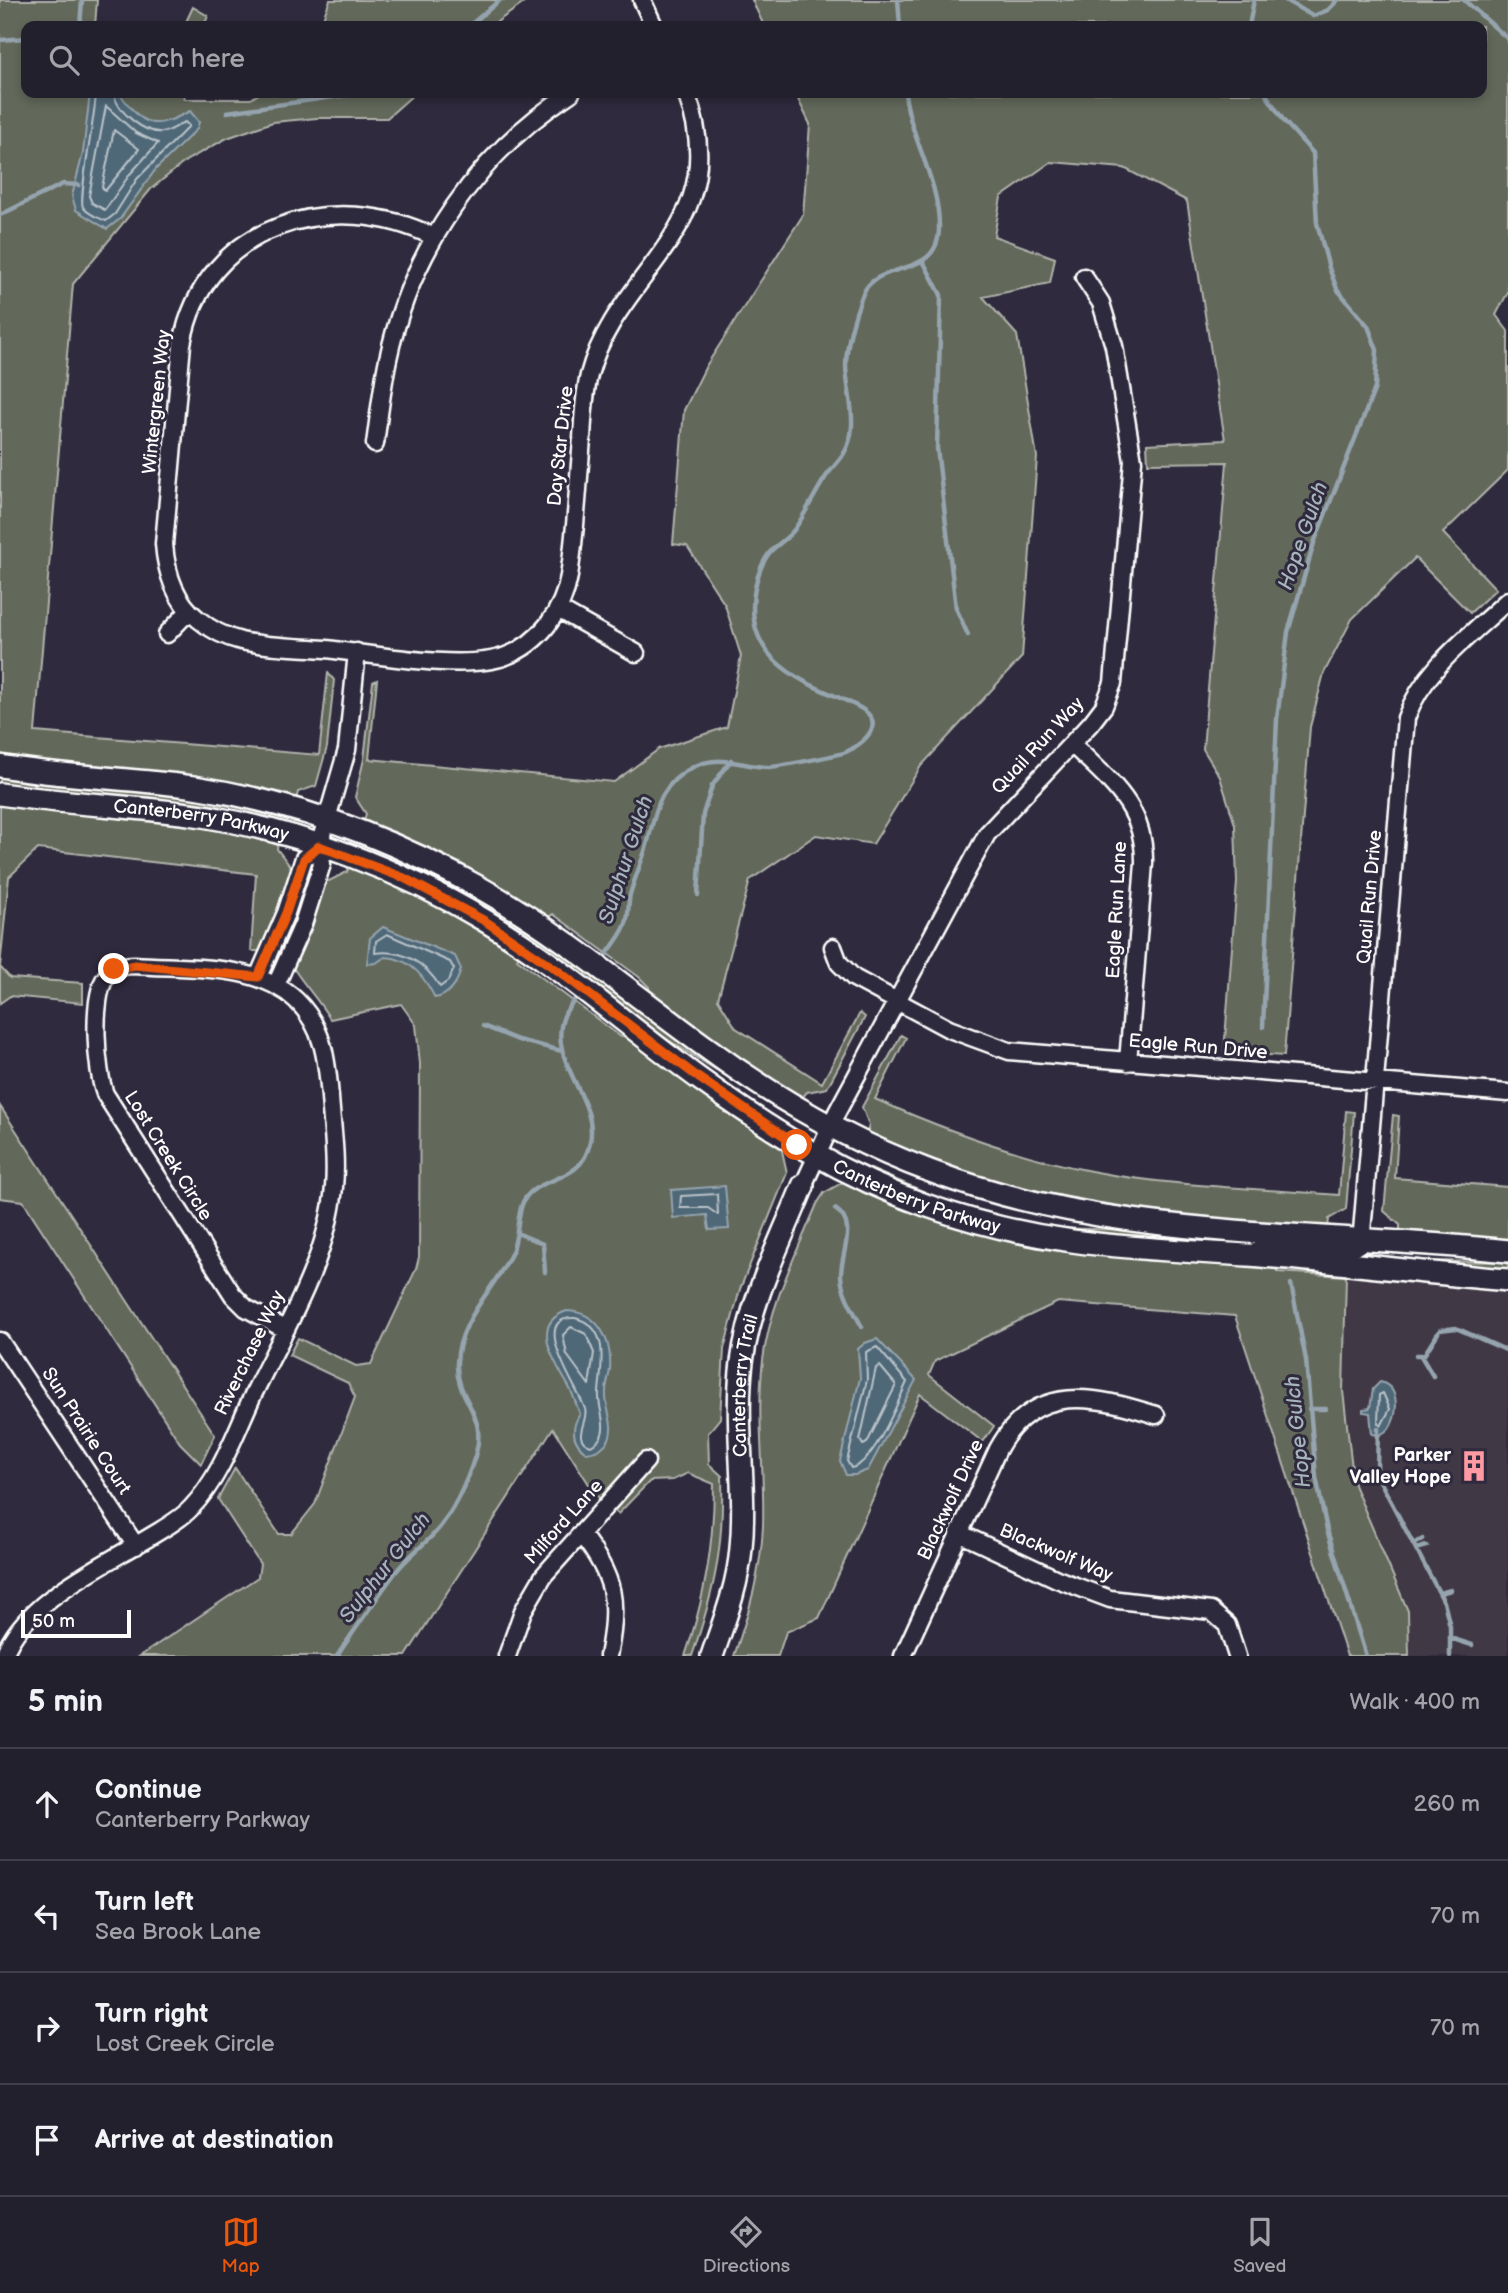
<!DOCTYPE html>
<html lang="en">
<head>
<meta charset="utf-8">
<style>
	:root { --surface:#23202e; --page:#2b2836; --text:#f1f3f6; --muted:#a3a3aa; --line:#403e4a; --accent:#ea580c }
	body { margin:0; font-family:"Balsamiq Sans",sans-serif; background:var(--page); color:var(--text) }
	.scale { position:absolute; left:21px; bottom:18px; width:110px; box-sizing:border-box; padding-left:7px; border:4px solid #fff; border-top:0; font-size:19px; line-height:24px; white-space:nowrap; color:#fff; -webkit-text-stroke:5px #2f2a3d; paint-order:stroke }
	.stop { position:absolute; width:21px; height:21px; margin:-16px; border:5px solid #ea580c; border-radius:50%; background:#fff }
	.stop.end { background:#ea580c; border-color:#fff; box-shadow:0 2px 7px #0008 }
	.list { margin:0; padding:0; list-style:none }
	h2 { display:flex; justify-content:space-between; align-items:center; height:91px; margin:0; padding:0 28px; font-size:30px }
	h2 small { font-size:23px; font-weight:400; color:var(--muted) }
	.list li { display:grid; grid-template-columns:46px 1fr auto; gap:21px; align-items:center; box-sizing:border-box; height:112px; padding:0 28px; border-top:2px solid var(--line) }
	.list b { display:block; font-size:26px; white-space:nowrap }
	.list p { margin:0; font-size:23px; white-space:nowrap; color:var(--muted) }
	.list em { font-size:23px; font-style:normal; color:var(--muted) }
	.icon { flex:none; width:38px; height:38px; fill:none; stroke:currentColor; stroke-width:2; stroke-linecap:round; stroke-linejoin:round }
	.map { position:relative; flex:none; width:1508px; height:1656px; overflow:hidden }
	.search { position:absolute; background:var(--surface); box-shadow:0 4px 10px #0003; left:21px; right:21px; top:21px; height:77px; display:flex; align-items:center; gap:18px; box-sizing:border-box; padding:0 24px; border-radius:14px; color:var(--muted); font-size:26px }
	.sheet { height:539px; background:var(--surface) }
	nav { display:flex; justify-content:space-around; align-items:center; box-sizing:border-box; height:98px; border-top:2px solid var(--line); background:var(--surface); font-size:19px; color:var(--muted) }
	nav a { display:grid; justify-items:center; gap:4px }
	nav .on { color:var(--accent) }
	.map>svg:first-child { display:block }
</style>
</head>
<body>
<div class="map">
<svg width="1508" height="1656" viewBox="0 0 1508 1656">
	<rect width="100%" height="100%" fill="#2f2a3d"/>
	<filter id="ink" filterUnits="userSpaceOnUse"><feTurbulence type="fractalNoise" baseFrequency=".0143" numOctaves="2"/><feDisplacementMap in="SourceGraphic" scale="14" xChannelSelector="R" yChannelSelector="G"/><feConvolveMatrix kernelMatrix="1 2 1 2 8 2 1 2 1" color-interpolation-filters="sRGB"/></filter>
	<g filter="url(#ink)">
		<!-- built -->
		<path fill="#413945" d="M1346,1276L1394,1277L1508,1292V1656H1409L1408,1611L1354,1485L1343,1391Z"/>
		<!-- green -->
		<path fill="#62675a" stroke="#b0b3ac" stroke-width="2" d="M0,0H97L95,26H26V93H185L184,99H251L260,93H415L387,118H317L273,122L227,138L187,160L151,189L73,284L35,732L319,755L328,673L334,680L327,747L316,786L298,792L296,800L0,757Z
			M330,0H528L491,26H320Z
			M752,0H1508V292L1496,315L1508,331V470L1443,533L1496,589L1470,613L1415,558L1352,619L1324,673L1310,727L1284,1056L1224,1052L1237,882L1235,825L1220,777L1203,749L1227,462L1148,463L1147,444L1225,440L1187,201L1124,168L1051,162L1001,197L994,236L1055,258L1050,283L983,297L1017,335L1037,457L1022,657L921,766L873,844L816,835L750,880L718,999L736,1028L822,1083L860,1013L865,1017L827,1088L807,1092L801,1099L769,1080L650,994L649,987L639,977L553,914L547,918L363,823L366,814L355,797L364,759L373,682L377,680L369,759L614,782L659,749L727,727L741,656L725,605L687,546L673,544L684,410L706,366L803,215L810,124L795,93H1482V26H764Z
			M193,7L208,16L204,26H184Z
			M0,775C100,785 197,793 294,819L295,822L230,806L0,784Z
			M0,803C94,812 187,819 278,843L277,849L293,870L263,951H251L256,874L38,849L9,877L0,967L10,978L83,983V1003L10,996L0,1003Z
			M357,847L477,895L531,928L797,1120Z
			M349,866L454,913L520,954L517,959L621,1037L625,1033L781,1146L787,1173L740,1289L724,1349L720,1418L708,1433L709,1464L722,1476C724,1547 715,1589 692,1656H685C705,1599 714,1545 714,1484L688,1473L673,1480L650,1481L618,1514L596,1495L553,1428L406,1656H140L258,1577L260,1564L218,1499L235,1468L279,1534H291L315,1504L355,1397L348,1383L289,1355L298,1338L356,1366L371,1364L416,1269L419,1257L420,1064L416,1025L401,1004L330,1019C318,999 303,984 292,966L324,880L329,881L347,872Z
			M307,870L313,872L304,905L275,963L273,961Z
			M901,1035L906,1038L875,1099C945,1130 1015,1156 1091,1171C1172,1187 1257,1188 1339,1195L1346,1111L1354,1112L1346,1209L1329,1219L1328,1228C1262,1223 1196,1220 1131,1212C1040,1200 951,1172 867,1134L869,1125L862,1107Z
			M0,1106L215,1435L201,1464L180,1443L23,1201L0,1198Z
			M1393,1115L1399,1116L1395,1178L1508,1187V1243L1400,1234V1225L1384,1211Z
			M849,1160L944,1200L1045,1228L1135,1230L1333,1248L1261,1242H1172L1042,1231L937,1201L850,1164Z
			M845,1181C916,1209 985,1238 1061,1251L1277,1267V1272L1346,1276L1343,1391L1354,1485L1408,1611L1409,1656H1347L1235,1316L1058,1302L935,1361L929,1375L994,1426L983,1442L920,1394L819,1618L786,1632L778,1656H734C749,1613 761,1571 763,1526C765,1470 756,1415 763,1360C770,1305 796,1254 817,1204L824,1193Z
			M1424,1261L1508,1262V1271Z"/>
		<!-- water -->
		<path fill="#4f6878" stroke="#95a4ae" stroke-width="2" d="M90,93H119C145,127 152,131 190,111L199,122L197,129L156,169L120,219L107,229L76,210L72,196L83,153Z
			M383,927L455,956L461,969C458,982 449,996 435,998C425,978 411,958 385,957L376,963L367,964L370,938Z
			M725,1186L729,1229L709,1230L707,1215L673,1218L671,1190Z
			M567,1311C598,1312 612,1339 610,1369C609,1378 605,1387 606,1396C606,1410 615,1425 609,1439C604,1448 596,1452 587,1453C572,1442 570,1429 580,1414C576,1405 574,1396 569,1387C557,1365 527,1324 567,1311Z
			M877,1339L916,1380L868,1470L855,1475H846L840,1461L860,1378L858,1349L865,1343Z
			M1380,1382C1401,1387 1398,1415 1389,1429L1380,1435L1372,1434L1370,1413L1363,1412V1409L1370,1408L1373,1389Z"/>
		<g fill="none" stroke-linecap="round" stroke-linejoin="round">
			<!-- shore -->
			<path stroke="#b9c3c9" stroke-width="2" d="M96,93C96,111 78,199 83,207C87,214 99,218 106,221L115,214L137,179L189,126L185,122C179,125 171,131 164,132C145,135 116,111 114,93
				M106,106L136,133L158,143L130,174L105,210L92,203L89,196Z
				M114,130L139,149L105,191L102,187Z
				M387,934L450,962L454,969L448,981L440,987C425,962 402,949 375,953L376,941Z
				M717,1194L718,1215L708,1208H680L681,1196Z
				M575,1318C611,1327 601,1365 599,1392C597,1412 614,1433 591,1446C570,1439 589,1421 585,1409C580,1391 526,1316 575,1318Z
				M571,1327L586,1334L594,1353L589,1385L567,1355L563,1335Z
				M877,1347L907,1382C897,1404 874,1464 851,1468L847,1461L867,1380L866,1352Z
				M880,1366L896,1385L867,1443L863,1445L860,1440L876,1368Z
				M1383,1393L1390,1409L1381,1426L1378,1423L1379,1395Z"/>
			<!-- stream -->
			<path stroke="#95a4ae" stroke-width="4.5" d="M898,0L900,26
				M1285,0L1313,16L1328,10L1338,0
				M1464,0L1508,39
				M80,26L82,0
				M469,26L500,0
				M1249,26L1254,0
				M0,40L26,38
				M227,112L362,93
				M0,215L63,184L79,185
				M923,261L941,295L937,448L956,608L968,635
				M698,895L703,814L712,786L731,760
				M602,961C609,950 620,938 625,926C630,915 627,902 631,891C636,875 642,861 647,845C656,811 658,785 693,767C721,753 742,767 769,767C778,767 838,755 846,752C855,748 869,738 872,728C885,691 734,696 755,588C757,576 763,559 772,550C779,543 787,539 794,530C806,513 814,495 825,478C830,470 838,463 843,455C861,427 847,396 846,366C846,345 854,316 862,296C876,257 940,282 939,226C939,179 910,138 905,93
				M483,1026L518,1040L562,1051
				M1263,1027L1277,719L1288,632L1314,543L1375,388L1377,350L1368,326L1337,289L1329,268L1317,223L1313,153L1284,121L1265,93
				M835,1209C859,1224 840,1255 841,1276C842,1294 854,1311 862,1327
				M517,1233L543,1244L545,1272
				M1291,1284L1306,1360L1316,1477L1327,1530L1366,1656
				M1440,1330L1456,1328L1508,1351
				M1416,1355H1424L1438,1333
				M1421,1356L1433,1376
				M1309,1409H1326
				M1378,1429L1377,1469L1380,1481L1444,1602L1450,1626V1656
				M1413,1544L1423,1539
				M1416,1549L1427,1546
				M1440,1593L1451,1590
				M1450,1638L1472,1645
				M337,1656C356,1628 375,1600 395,1573C405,1559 420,1548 432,1536C452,1516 467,1482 475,1456C489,1412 455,1401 457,1362C459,1320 494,1289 511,1254C519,1238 516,1218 523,1202C536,1174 582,1186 590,1142C599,1098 546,1060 564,1016C567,1008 574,1001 579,994"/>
			<defs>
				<path id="street" d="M642,0L654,26
					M434,237C334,187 203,224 182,344L164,544C166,571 175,601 198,619C210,629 225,637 241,641C268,647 298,647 326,649C371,654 465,672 506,656C540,643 563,611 569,576C576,531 578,484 582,439C583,418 584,396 589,375C617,269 737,227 686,93
					M375,444C379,416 382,387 388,359C411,250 478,153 571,93
					M558,609L636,653
					M167,634L189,611
					M1072,744C1109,781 1145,805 1144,863L1128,1062
					M833,947L839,963L854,978L949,1029L1009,1051L1508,1093
					M258,977L286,913L304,858L319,846
					M276,985L303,924L322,864L319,846L347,750L357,652
					M803,1186L837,1112L987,834L1091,723L1104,706L1113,683L1133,461L1114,346L1101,303L1084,277
					M1249,1255L1270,1245L1350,1250L1361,1243L1406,718C1424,668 1471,635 1508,600
					M0,1341L136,1546
					M959,1533L1057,1579L1110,1599L1211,1611L1227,1625L1237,1656
					M581,1534C615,1577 619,1602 608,1656
					M4,1656C23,1601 105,1565 153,1535C166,1527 181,1519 191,1508C220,1478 235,1434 252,1397C284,1330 327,1262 334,1187C337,1157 332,1127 330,1097C327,1061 324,1027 296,1000C256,962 187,969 135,965C124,965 113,967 106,977C91,997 96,1071 105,1094L233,1295L246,1308L284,1329
					M507,1656L523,1611L544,1575L646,1461
					M903,1656L998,1449C1035,1381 1096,1396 1156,1415"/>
				<g id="secondary">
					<path d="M0,766C64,777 130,778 194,787C295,802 395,840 484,890C562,934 631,993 703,1045C773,1097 849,1141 930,1171C1114,1241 1315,1230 1508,1251"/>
					<path id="s1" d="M0,794C67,804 135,806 203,816C301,832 399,869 484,920C561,966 628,1027 701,1080C771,1131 845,1177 928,1206C1039,1246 1133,1248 1248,1255C1335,1261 1421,1273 1508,1280"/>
					<path id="s2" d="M712,1656C724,1621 738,1586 741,1548C747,1487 734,1424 742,1362C750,1300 780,1243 803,1186"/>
				</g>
			</defs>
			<!-- street casing -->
			<use href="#street" stroke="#fff" stroke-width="21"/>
			<!-- secondary casing -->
			<use href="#secondary" stroke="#fff" stroke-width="26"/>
			<!-- street -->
			<use href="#street" stroke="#2f2a3d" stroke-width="16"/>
			<!-- secondary -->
			<use href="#secondary" stroke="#2f2a3d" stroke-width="21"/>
		</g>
	</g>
	<g fill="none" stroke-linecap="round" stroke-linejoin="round" filter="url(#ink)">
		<!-- route -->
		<path stroke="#ea580c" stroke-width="9" d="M114,969L135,965L258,977L286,913L304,859L319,846L404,878L485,921L557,970L699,1078L797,1145"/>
	</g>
	<!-- icons -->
	<defs>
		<symbol id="building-bare" viewBox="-9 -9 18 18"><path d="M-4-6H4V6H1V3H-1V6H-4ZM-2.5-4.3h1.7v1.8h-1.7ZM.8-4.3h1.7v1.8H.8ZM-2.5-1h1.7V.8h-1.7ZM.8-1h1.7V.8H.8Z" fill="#ff9aa2" stroke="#2f2a3d" stroke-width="2.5" paint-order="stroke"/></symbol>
	</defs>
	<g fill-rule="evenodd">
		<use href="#building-bare" x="1452" y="1444" width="44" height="44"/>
	</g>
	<g text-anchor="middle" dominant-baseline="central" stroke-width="6" stroke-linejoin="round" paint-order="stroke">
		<!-- street labels -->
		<g font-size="19" fill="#fff" stroke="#2f2a3d">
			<text transform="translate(157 402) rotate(-84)">Wintergreen Way</text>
			<text transform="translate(561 446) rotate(-84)">Day Star Drive</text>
			<text transform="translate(1038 746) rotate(-47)">Quail Run Way</text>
			<text stroke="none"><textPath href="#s1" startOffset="203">Canterberry Parkway</textPath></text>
			<text transform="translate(1370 897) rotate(-85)">Quail Run Drive</text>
			<text transform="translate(1117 910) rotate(-87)">Eagle Run Lane</text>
			<text transform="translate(1198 1047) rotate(5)">Eagle Run Drive</text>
			<text transform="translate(168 1156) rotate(58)">Lost Creek Circle</text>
			<text stroke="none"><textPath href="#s1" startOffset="1022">Canterberry Parkway</textPath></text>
			<text transform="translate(250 1353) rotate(-64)">Riverchase Way</text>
			<text stroke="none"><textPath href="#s2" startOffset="275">Canterberry Trail</textPath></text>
			<text transform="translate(86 1431) rotate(57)">Sun Prairie Court</text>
			<text transform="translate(951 1500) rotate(-65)">Blackwolf Drive</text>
			<text transform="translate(564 1522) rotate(-48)">Milford Lane</text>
			<text transform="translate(1056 1553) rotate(23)">Blackwolf Way</text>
		</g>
		<!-- poi labels -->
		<g font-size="19" font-weight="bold" fill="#fff" stroke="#2f2a3d" text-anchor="end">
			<text x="1451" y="1455">Parker<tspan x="1451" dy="22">Valley Hope</tspan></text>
		</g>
		<!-- water labels -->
		<g font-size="21" font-style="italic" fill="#a7b4bc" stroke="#2f2a3d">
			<text transform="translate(1303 536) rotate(-71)">Hope Gulch</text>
			<text transform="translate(626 860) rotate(-72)">Sulphur Gulch</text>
			<text transform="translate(1298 1432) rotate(-96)">Hope Gulch</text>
			<text transform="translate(385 1568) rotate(-52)">Sulphur Gulch</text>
		</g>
	</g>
</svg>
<div class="scale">50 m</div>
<div class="stop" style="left:797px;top:1145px"></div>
<div class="stop end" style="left:114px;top:969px"></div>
<div class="search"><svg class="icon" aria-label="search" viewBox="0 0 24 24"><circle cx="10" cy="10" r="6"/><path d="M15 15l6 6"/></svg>Search here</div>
</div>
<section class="sheet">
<h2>5 min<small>Walk · 400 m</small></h2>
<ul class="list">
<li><svg class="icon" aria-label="ahead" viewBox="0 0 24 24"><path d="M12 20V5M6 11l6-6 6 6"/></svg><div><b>Continue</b><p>Canterberry Parkway</p></div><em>260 m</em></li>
<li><svg class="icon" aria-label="left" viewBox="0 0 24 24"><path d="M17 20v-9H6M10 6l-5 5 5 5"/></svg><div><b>Turn left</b><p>Sea Brook Lane</p></div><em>70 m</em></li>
<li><svg class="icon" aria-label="right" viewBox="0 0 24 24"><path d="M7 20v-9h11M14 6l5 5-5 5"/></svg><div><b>Turn right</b><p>Lost Creek Circle</p></div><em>70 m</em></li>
<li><svg class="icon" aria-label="arrive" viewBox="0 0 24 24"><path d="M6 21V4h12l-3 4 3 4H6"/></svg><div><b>Arrive at destination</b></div></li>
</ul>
</section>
<nav>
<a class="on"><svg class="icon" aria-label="map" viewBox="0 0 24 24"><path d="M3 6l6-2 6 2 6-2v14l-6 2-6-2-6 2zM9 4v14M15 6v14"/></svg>Map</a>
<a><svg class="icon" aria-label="directions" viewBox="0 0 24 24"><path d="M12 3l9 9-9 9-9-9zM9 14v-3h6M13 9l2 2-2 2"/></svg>Directions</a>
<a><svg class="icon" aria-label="saved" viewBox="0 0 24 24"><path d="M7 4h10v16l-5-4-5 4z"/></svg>Saved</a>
</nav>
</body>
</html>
